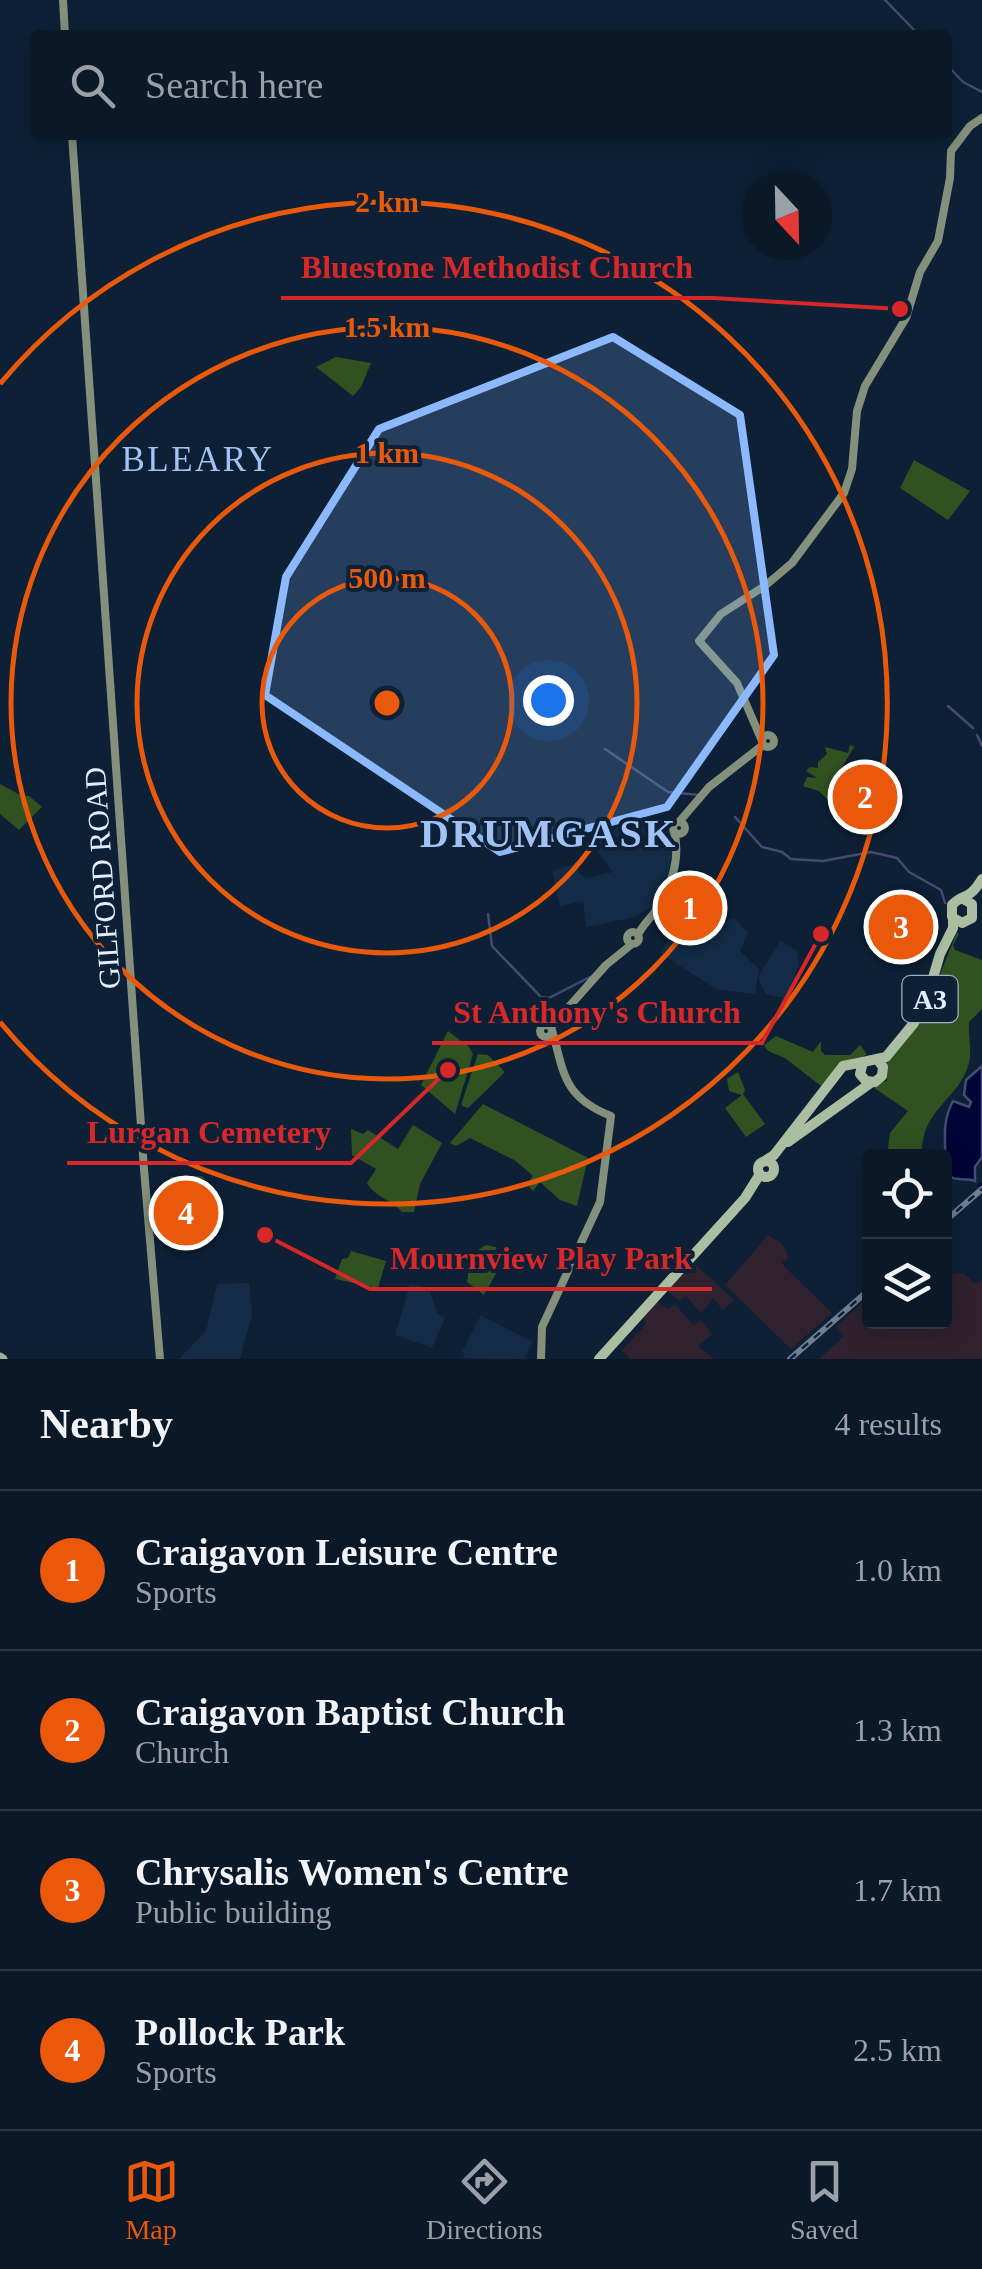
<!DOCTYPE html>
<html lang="en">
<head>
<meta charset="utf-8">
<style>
	:root { --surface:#0a1828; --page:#182534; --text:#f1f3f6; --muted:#99a0a8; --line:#2a3745; --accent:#ea580c }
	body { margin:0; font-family:"Times New Roman",serif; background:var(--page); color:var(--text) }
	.controls { position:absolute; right:30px; bottom:30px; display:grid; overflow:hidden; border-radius:10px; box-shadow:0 5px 25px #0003 }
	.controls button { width:90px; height:90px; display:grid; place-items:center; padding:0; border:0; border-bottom:2px solid var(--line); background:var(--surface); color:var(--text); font:50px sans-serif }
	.compass { position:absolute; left:742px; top:170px; width:90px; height:90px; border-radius:50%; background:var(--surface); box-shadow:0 5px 25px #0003; rotate:158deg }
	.you { position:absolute; left:548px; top:700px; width:35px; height:35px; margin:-25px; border:8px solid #fff; border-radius:50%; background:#1a73e8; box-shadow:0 0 0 15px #1a73e833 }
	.badge { display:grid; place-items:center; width:65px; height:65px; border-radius:50%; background:var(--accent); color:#fff; font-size:32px; font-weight:700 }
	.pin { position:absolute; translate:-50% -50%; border:5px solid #fff; box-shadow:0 2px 10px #0006 }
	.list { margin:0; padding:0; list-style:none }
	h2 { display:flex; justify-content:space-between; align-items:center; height:130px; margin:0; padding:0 40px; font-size:42px }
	h2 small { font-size:32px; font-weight:400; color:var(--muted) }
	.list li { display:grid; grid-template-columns:65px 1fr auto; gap:30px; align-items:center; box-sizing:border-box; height:160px; padding:0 40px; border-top:2px solid var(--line) }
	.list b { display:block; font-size:38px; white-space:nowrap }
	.list p { margin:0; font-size:32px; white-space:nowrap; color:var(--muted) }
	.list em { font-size:32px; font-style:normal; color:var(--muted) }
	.icon { flex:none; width:55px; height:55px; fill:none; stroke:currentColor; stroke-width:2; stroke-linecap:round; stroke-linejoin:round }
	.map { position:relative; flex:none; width:982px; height:1359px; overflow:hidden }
	.search { position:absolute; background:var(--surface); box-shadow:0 5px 25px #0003; left:30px; right:30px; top:30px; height:110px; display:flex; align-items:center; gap:25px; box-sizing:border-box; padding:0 35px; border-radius:10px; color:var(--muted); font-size:38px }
	.sheet { height:770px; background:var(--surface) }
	nav { display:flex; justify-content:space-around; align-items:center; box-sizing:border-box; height:140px; border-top:2px solid var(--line); background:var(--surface); font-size:28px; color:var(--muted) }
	nav a { display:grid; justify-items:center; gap:5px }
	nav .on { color:var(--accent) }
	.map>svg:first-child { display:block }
</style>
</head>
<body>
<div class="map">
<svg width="982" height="1359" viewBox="0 0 982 1359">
	<rect width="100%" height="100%" fill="#0d2036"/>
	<!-- industrial -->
	<path fill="#2f212e" d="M768,1235L781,1243L787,1252L788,1259L782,1262L784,1266L832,1313L791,1349L725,1285Z
		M694,1263L734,1300L723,1310L713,1298L701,1314L686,1296L680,1301L666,1290Z
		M963,1273L976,1284L982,1279V1359H819L844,1336L836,1326L869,1297L870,1322H944L945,1275Z
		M656,1301L669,1309L675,1304L693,1325L701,1320L712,1334L698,1346L714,1359H630L622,1350L646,1324L643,1317Z"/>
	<!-- built -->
	<path fill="#132b46" d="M628,814L668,826L674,837L667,886L657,905L631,918L586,927L583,901L560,906L552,870L577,864L579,873L586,878L613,872L590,841L609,830L624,827Z
		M734,918L748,933L740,951L759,969L755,994L716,989L660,953L676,928L692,938L697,932L712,939L724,922Z
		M780,941L797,951L799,964L788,999L766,994L759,980V975Z
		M249,1283L252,1315L240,1359H179L206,1331L217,1284Z
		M410,1284L429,1288L437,1314L445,1318L432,1348L395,1335Z
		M481,1315L533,1342L524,1359L462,1358L465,1354L462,1351Z"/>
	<!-- green -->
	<path fill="#305220" d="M336,357L371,363L361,387L353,396L316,367Z
		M914,460L970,491L948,520L900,488Z
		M850,745L854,747L838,774L843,777L831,799L843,803L842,806H834L819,791L803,786L807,777L817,778L806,771L810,767L818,768V762L827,754L825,747L848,753Z
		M0,784L22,796H29L42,807L19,830L0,814Z
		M957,932L959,934L953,945L955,950L982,960V1009L969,1022C968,1034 972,1051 969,1063C959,1101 921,1107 922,1156H887L890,1133L908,1111L870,1085L887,1081V1063L922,1020Z
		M448,1031L469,1047L473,1054L455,1114L421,1085Z
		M776,1036L813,1052L821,1041V1051L825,1055H850L860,1045L867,1054L821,1086L785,1058L768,1051L764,1045Z
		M478,1054L488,1055L505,1072L468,1108L462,1106V1102Z
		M738,1072L745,1090L743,1094L765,1124L746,1137L725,1108L742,1095L729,1091L727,1079Z
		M483,1104L588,1158L577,1206L560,1200L540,1182L533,1191L529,1187L534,1183L530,1179L533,1176L516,1161L470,1138L456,1146L450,1143Z
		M413,1125L442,1143L420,1184L414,1212H402C391,1199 376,1198 367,1183L376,1169L352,1155L351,1129L363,1134L368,1130L398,1149Z
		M202,1176C221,1199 213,1220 204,1245L154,1223L170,1177Z
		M486,1245L496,1247L494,1267L498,1270L484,1295L467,1282L471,1255Z
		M351,1251L386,1261L378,1288L335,1279L342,1259L348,1258Z"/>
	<!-- water -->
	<path fill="#000437" stroke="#444a72" stroke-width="2.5" d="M982,1066V1157L975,1167V1181C962,1176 952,1185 945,1169C947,1144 940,1125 953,1101L969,1107L971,1102L964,1095L966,1080Z"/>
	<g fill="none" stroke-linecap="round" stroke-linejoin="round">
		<!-- stream -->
		<path stroke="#444a72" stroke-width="2.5" d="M885,0L919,35
			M947,65L963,82L982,92
			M948,706L973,728
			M977,735L982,746
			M605,749L668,792L699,795
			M735,817L762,847L782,852L791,859L823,861L871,852L897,858L909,872L941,890L945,903
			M488,914L492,946L541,997L549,998L590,977"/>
		<!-- river -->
		<path stroke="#000437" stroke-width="6" d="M981,1186L982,1188"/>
		<!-- secondary -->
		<path stroke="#84907c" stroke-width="8" d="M63,0L65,35
			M72,135L144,1169L160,1359
			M762 741a6 6 0 1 1 12 0a6 6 0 1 1-12 0Z
			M762,741L737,683L699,641L721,614L766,585L792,563L844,493L852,469L857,411L865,386L906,318L920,272L938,241L950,178L951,151L970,126L982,118
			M673 828a6 6 0 1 1 12 0a6 6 0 1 1-12 0Z
			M679,822L709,787L763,745
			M627 938a6 6 0 1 1 12 0a6 6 0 1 1-12 0Z
			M638,935C642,925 651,918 657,909C671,889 681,856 674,832
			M540 1031a6 6 0 1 1 12 0a6 6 0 1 1-12 0Z
			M551,1027L606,965L632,944
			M541,1359L542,1327L600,1202L611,1116C563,1097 564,1073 552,1030"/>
		<!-- primary -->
		<path stroke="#a0b096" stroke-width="9" d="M0,1357L3,1359"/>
		<!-- trunk -->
		<path stroke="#acbea2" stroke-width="10" d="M963,899L972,904V918L962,923L952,917V905C964,892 968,902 982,879
			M878,1060L883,1067L882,1076L875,1082L866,1081L860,1074L863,1062L886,1057L914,1023L928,995L940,954L953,928V918
			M788,1142L872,1082
			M758 1169a8 8 0 1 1 16 0a8 8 0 1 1-16 0Z
			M763,1162L774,1155L843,1066L863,1062
			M599,1359L745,1198L760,1174"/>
		<defs>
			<path id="rail" d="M944,1222L982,1189
				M790,1359L870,1289"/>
		</defs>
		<!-- rail casing -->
		<use href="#rail" stroke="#707f92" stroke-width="6"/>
		<!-- rail -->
		<use href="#rail" stroke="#0d2036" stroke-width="2.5" stroke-dasharray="8" stroke-linecap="butt"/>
	</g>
	<!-- marked area -->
	<path fill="#8cb9fc" fill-opacity="0.2" stroke="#8cb9fc" stroke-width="8" stroke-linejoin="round" d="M613,337L740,415L774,655L667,807L500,852L265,695L286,577L379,429Z"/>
	<!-- distance rings -->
	<g fill="none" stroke="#e8590c" stroke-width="5">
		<circle cx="387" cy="703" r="125"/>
		<circle cx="387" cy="703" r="250"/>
		<circle cx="387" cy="703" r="376"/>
		<path d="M0 384A501 501 0 1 1 0 1022"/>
	</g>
	<g text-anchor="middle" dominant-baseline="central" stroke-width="8" stroke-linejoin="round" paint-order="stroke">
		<!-- shield labels -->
		<rect fill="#0d2036" stroke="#a2b0c1" stroke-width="2.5" x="902.5" y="976" width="55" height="46" rx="8"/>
		<g font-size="28" font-weight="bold" fill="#e2eefd">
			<text x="930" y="999">A3</text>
		</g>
		<!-- street labels -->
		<g font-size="30" fill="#e2eefd" stroke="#0d2036">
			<text transform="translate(102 878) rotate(-94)">GILFORD ROAD</text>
		</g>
		<!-- quarter labels -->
		<g font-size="35" letter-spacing="2.5" fill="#a0c2f4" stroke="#0d2036">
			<text x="198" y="459">BLEARY</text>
		</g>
		<!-- district labels -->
		<g font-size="40" font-weight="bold" letter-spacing="2.5" fill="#a0c2f4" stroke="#0d2036">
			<text x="549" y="833">DRUMGASK</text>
		</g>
	</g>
	<circle cx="387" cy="703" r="15" fill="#e8590c" stroke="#0d2036" stroke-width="5"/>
	<g font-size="30" text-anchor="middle" font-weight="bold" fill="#e8590c" stroke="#0d2036" stroke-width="8" stroke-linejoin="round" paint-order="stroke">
		<text x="387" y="212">2 km</text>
		<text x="387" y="337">1.5 km</text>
		<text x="387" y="463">1 km</text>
		<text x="387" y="588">500 m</text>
	</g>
	<!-- callouts -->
	<path fill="none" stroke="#d62828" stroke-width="4" d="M900 309L713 298H281M821 934L762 1043H432M448 1070L351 1163H67M265 1235L370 1289H712"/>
	<g fill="#d62828" stroke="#0d2036" stroke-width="4">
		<circle cx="900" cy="309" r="10"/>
		<circle cx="821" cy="934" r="10"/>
		<circle cx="448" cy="1070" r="10"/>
		<circle cx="265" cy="1235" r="10"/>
	</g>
	<g font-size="32" text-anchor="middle" font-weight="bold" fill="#d62828" stroke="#0d2036" stroke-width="8" stroke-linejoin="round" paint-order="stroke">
		<text x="497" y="278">Bluestone Methodist Church</text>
		<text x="597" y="1023">St Anthony's Church</text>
		<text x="209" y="1143">Lurgan Cemetery</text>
		<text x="541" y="1269">Mournview Play Park</text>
	</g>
</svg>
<div class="controls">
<button><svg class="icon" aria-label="locate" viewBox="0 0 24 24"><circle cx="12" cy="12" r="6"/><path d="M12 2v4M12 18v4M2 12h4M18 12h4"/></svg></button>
<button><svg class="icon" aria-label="layers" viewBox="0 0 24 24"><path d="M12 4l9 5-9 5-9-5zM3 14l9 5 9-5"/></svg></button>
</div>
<svg class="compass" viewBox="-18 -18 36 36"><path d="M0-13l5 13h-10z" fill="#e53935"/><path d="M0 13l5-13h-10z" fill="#99a0a8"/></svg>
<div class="you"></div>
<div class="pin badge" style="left:690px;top:908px">1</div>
<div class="pin badge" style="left:865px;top:797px">2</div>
<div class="pin badge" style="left:901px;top:927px">3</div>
<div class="pin badge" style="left:186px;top:1213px">4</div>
<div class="search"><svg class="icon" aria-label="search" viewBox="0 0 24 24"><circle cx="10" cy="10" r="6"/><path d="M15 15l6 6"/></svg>Search here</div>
</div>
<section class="sheet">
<h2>Nearby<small>4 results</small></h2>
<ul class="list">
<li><span class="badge">1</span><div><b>Craigavon Leisure Centre</b><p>Sports</p></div><em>1.0 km</em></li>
<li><span class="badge">2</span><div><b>Craigavon Baptist Church</b><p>Church</p></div><em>1.3 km</em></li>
<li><span class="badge">3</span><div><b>Chrysalis Women's Centre</b><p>Public building</p></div><em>1.7 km</em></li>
<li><span class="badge">4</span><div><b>Pollock Park</b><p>Sports</p></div><em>2.5 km</em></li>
</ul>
</section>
<nav>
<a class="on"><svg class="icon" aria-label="map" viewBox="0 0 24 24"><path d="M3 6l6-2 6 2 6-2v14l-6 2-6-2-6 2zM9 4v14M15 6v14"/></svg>Map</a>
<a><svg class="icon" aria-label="directions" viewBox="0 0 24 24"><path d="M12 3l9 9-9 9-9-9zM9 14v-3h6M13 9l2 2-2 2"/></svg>Directions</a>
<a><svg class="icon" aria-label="saved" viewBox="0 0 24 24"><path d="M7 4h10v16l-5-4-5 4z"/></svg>Saved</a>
</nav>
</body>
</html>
